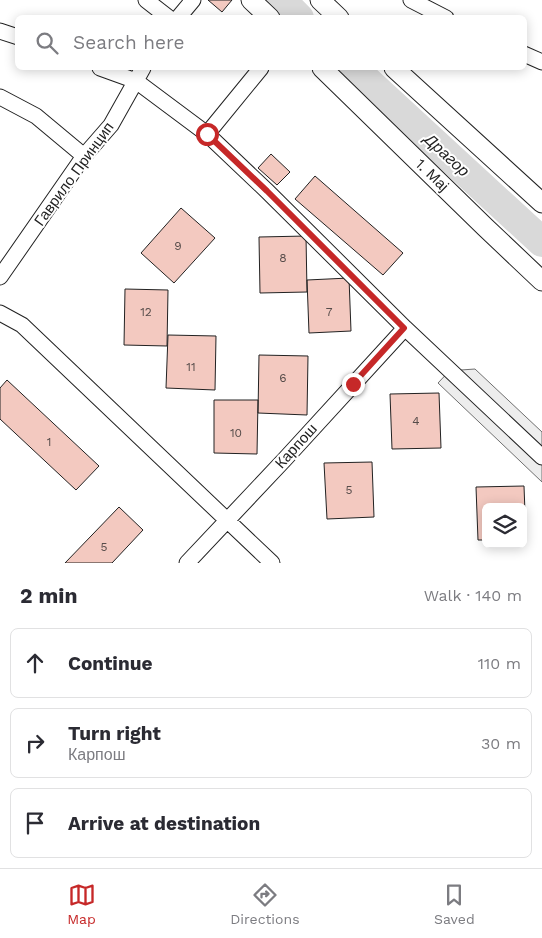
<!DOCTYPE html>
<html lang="en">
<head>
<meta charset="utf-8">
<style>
	:root { --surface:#fff; --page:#f7f7f7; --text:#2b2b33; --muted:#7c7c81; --line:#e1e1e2; --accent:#c62828 }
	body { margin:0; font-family:"Work Sans",sans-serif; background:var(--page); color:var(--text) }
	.controls { position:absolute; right:15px; bottom:15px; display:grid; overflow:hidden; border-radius:8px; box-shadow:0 2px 12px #0003 }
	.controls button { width:45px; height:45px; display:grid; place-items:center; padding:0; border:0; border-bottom:1px solid var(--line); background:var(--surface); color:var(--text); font:25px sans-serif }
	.stop { position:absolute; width:15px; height:15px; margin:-11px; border:4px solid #c62828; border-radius:50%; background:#fff }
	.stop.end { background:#c62828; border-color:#fff; box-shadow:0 1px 5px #0008 }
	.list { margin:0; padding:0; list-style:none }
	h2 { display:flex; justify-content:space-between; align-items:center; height:65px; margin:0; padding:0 20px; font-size:21px }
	h2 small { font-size:16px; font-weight:400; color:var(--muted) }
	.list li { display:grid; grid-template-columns:32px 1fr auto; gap:15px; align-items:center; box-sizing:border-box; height:70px; margin:0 10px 10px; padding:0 10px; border:1px solid var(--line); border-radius:8px }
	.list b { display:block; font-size:19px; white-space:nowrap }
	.list p { margin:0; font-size:16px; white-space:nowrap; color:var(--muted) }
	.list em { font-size:16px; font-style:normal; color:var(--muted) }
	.icon { flex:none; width:28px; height:28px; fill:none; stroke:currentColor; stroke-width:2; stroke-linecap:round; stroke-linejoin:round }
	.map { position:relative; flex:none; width:542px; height:563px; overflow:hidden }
	.search { position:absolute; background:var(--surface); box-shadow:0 2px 12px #0003; left:15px; right:15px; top:15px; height:55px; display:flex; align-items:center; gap:12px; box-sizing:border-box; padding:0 18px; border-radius:8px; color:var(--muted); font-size:19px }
	.sheet { height:305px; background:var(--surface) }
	nav { display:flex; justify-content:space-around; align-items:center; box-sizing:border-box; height:70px; border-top:1px solid var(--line); background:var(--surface); font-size:14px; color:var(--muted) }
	nav a { display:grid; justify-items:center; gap:2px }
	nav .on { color:var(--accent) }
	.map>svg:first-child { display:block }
</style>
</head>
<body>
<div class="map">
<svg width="542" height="563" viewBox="0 0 542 563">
	<rect width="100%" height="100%" fill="#fff"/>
	<!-- parking -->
	<path fill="#ededed" stroke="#6f6f6f" d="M455,365L461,370L475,369L542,432V482L438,383Z"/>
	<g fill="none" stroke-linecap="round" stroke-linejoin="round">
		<!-- river -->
		<path stroke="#d9d9d9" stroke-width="30" d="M281,0L299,18
			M353,68L542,242"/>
	</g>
	<!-- building -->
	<path fill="#f3c9c0" stroke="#222" d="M208,0H232L222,12Z
		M271,154L290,172L277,185L258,168Z
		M315,176L403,253L383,275L295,199Z
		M181,208L215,238L174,283L141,253Z
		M306,236L307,292L260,293L259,237Z
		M349,278L351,331L309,333L307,280Z
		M125,289L168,290L167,346L124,345Z
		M168,335L216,336L215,390L166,388Z
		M259,355L308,356L307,415L258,413Z
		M7,380L99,466L76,490L0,419V388Z
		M439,393L441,448L392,449L390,394Z
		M214,400H258L257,454L214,453Z
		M372,462L374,517L327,519L324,463Z
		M524,486L526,539H523V507H486V540H478L476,487Z
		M119,507L143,530L112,563H65Z"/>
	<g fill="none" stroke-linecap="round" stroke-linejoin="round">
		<defs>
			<path id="minor" d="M146,0L169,18
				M411,0L446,18
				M178,18L193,0
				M0,31L18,37
				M524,54L542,62
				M100,68L136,81L207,134L267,191L405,328L542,457
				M0,97L36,116L84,156
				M207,134L261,68
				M0,277L84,156L111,125L143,68
				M0,313L22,325L272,563
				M187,563L285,459L405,328"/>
			<path id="tertiary" d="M251,0L270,18
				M320,0L339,18
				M322,68L485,227L542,281
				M394,68L542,203"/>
		</defs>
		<!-- minor casing -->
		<use href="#minor" stroke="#222" stroke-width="17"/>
		<!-- tertiary casing -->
		<use href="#tertiary" stroke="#222" stroke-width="21"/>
		<!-- minor -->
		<use href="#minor" stroke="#fff" stroke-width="15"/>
		<!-- tertiary -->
		<use href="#tertiary" stroke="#fff" stroke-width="19"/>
	</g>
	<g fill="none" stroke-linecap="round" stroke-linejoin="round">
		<!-- route -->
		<path stroke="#c62828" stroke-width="6" d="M207,134L267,191L404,328L353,384"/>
	</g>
	<g text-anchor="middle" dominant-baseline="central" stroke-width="4" stroke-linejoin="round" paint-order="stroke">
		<!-- number labels -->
		<g font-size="12" fill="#564c4a">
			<text x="178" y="246">9</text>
			<text x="283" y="258">8</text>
			<text x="146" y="312">12</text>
			<text x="329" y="312">7</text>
			<text x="191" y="367">11</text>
			<text x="283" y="378">6</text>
			<text x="416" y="421">4</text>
			<text x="236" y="433">10</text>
			<text x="49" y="442">1</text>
			<text x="349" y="490">5</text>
			<text x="104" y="547">5</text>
		</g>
		<!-- street labels -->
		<g font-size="15" fill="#222" stroke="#fff">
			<text transform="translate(74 174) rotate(-54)">Гаврило Принцип</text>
			<text transform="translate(432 175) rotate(44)">1. Мај</text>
			<text transform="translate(296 446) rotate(-48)">Карпош</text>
		</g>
		<!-- water labels -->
		<g font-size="16" font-style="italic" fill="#222" stroke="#fff">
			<text transform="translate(447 155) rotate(43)">Драгор</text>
		</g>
	</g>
</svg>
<div class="controls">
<button><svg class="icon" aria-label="layers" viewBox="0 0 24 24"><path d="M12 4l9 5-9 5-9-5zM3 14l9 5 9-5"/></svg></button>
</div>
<div class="stop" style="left:207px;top:134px"></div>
<div class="stop end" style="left:353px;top:384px"></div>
<div class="search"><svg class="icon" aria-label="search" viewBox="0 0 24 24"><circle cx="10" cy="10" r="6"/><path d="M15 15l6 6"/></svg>Search here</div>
</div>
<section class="sheet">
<h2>2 min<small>Walk · 140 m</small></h2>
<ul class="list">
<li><svg class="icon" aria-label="ahead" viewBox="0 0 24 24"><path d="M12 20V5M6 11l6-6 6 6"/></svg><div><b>Continue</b></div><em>110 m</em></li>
<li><svg class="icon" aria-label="right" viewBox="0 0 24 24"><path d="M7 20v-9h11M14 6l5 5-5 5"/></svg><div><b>Turn right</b><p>Карпош</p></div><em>30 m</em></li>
<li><svg class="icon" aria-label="arrive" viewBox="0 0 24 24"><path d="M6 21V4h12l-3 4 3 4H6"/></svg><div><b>Arrive at destination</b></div></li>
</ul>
</section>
<nav>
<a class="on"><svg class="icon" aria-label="map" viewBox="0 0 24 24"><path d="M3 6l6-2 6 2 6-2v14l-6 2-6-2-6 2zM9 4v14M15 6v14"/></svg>Map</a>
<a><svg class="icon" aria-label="directions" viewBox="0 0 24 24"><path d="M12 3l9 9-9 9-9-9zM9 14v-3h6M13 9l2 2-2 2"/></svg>Directions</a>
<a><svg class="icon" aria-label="saved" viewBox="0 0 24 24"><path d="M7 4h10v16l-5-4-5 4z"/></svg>Saved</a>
</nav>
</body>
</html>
